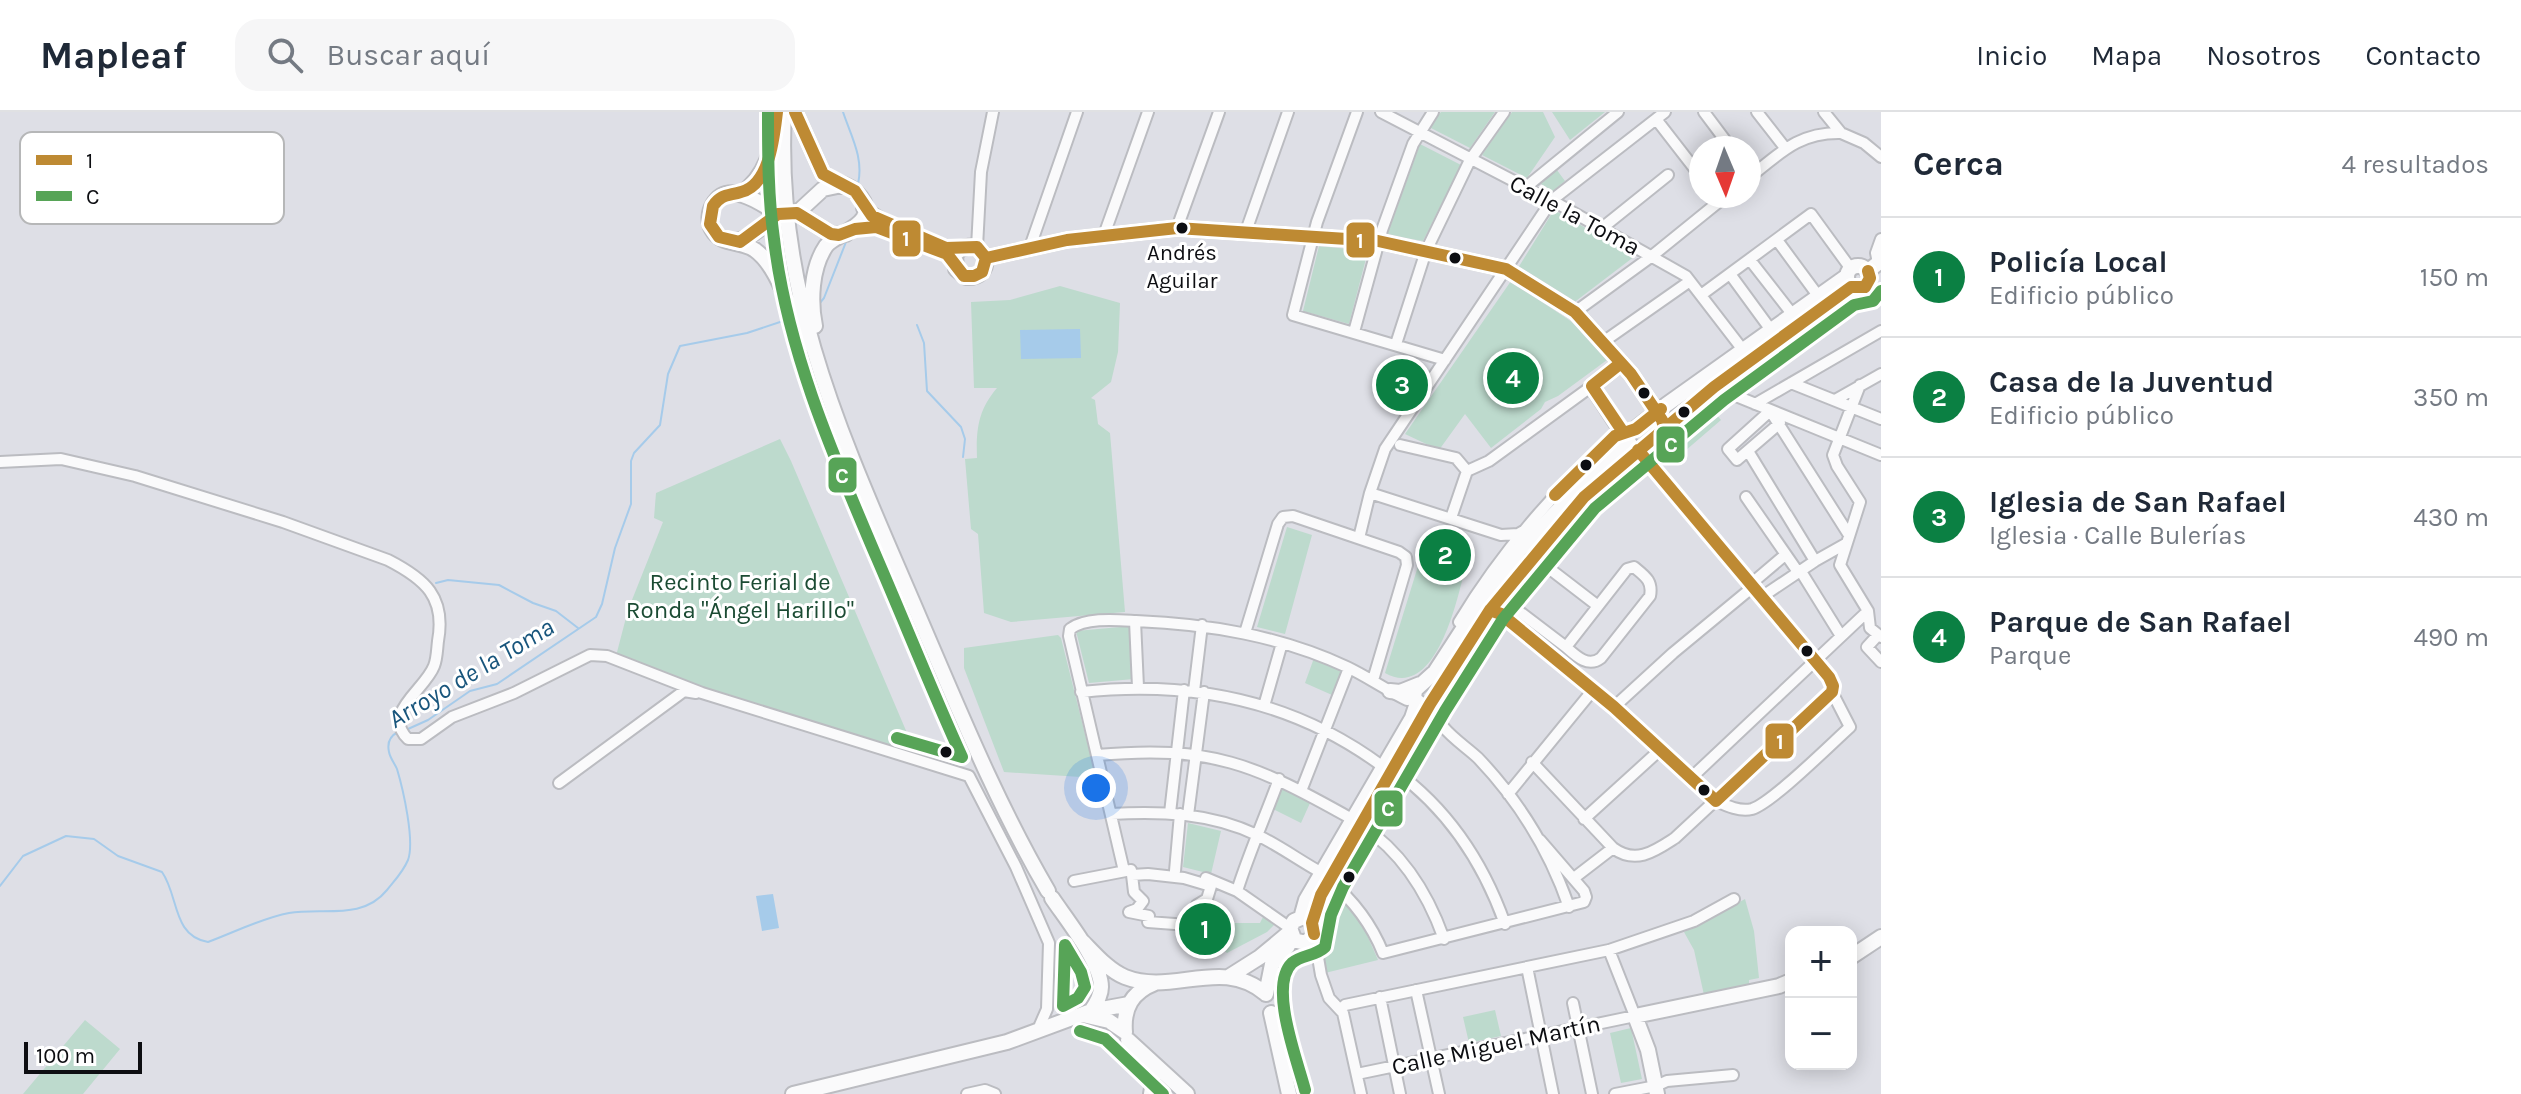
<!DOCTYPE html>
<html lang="es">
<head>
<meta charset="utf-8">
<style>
	:root { --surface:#fff; --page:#f6f6f7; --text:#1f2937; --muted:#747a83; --line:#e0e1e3; --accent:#0b8043 }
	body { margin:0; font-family:Karla,sans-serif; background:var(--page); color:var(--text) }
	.controls { position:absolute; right:24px; bottom:24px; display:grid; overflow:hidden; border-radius:16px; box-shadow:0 4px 20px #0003 }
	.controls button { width:72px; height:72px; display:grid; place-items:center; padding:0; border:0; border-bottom:2px solid var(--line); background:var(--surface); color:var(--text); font:40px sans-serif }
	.compass { position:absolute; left:1689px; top:24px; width:72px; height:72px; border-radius:50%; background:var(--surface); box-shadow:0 4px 20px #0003; rotate:178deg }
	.scale { position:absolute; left:24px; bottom:20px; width:118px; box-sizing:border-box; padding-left:8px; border:4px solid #0d0e12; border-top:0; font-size:22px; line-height:28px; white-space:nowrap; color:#0d0e12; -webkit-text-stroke:6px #fff; paint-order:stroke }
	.you { position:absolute; left:1096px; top:676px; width:28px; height:28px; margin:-20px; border:6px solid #fff; border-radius:50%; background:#1a73e8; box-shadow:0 0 0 12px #1a73e833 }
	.badge { display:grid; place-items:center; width:52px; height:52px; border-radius:50%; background:var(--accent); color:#fff; font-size:26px; font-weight:700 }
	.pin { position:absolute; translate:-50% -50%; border:4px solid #fff; box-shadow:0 2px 8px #0006 }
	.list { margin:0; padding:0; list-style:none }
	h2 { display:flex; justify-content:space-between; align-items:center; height:104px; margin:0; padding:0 32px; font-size:34px }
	h2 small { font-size:26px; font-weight:400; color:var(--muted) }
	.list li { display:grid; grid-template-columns:52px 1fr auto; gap:24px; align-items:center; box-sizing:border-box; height:120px; padding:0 32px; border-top:2px solid var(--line) }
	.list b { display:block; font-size:30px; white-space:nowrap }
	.list p { margin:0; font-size:26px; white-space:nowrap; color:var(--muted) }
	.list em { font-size:26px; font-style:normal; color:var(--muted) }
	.icon { flex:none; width:44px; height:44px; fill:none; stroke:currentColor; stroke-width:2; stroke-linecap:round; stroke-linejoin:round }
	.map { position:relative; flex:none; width:1881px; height:982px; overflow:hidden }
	header { display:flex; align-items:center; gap:48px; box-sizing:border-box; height:112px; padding:0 40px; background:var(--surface); border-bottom:2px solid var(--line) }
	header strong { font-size:38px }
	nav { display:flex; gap:44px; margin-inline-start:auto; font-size:28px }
	.search { width:560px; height:72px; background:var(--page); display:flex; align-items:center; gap:20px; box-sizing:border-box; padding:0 28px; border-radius:24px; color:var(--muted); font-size:30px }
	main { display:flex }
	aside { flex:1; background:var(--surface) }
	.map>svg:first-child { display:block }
</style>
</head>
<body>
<header>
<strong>Mapleaf</strong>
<div class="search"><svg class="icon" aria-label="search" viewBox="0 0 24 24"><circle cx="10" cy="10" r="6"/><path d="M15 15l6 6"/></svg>Buscar aquí</div>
<nav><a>Inicio</a><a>Mapa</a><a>Nosotros</a><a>Contacto</a></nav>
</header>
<main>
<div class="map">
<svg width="1881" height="982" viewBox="0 0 1881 982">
	<rect width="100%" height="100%" fill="#dedfe6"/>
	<!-- green -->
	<path fill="#bddacd" d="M1441,0H1495L1470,36L1429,15Z
		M1512,0H1543L1555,25L1527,66L1482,43Z
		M1552,0H1605L1570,28Z
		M1420,32L1461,53L1423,129L1387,123Z
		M1554,54L1565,69L1553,79L1536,69Z
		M1554,98L1635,144L1572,192L1518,156Z
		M1319,134L1368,139L1349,212L1303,199Z
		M1511,169L1578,214L1607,248L1558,284L1545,290L1541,297L1491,336L1465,302L1439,338L1405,322Z
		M1060,174L1120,191L1118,240L1111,270L1091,286L1095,288L1098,312L1110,321L1125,500L1011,510L984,501L978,422L971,417L965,347L977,346C976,318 978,298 997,276H974L971,190L1010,188Z
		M1709,294L1721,308L1685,339L1674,326Z
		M780,327L791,349L916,642L707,577L616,544L628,498L663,410L654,406L656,381Z
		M1287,415L1312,423L1285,522L1257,515Z
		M1419,451L1463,465C1455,497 1433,588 1385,561Z
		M1131,514L1134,567L1089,571L1076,519Z
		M1058,523L1061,526L1096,666L1004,660L964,556V536Z
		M1314,546L1343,558L1332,583L1305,571Z
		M1280,676L1310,691L1301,711L1273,697Z
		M1188,711L1221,719L1211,762L1183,755Z
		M1339,784L1364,816L1378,848L1325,861C1321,834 1315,803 1339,784Z
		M1745,787L1754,819L1759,866L1749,868V873L1704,883L1694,838L1684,820Z
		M1264,803L1275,812L1267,820L1227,841L1218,833V823L1224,811H1260Z
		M1495,898L1501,924L1469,931L1463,905Z
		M85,908L120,937L83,982H23Z
		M1631,916L1642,967L1621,971L1610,921Z"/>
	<!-- water -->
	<path fill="#a6cbea" d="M1080,217L1081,246L1021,247L1020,218Z
		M773,782L779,816L762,819L756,784Z"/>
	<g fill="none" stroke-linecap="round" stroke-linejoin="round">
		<!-- stream -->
		<path stroke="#a6cbea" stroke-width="2" d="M843,0C851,24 864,46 858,72
			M819,192L824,186L846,130
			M917,213L924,231L927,279L961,315L965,327L963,345
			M436,471L448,468L499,473L533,491L556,499L578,516
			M408,617L428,608L470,579L497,572L596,505L602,492L615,436L631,392V349L634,341L660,313L668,262L680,234L747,221L789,207
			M0,774L23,744L66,724L94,727L118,744L162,760C179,784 172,824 208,830C235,820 262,806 289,801C323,795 362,809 387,778C395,768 403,760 408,748C415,729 403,677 397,657C395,652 390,646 389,640C387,631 390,624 398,620"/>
		<defs>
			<path id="minor" d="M1357,0L1317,110L1293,203L1445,248
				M1381,0L1560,93L1686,164L1743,238
				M1704,0L1731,36
				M1757,0L1786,37
				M1824,0L1841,21L1864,31L1881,45
				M1656,7L1701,65
				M1749,66C1780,41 1799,20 1841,21
				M1525,76L1618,0
				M1177,116L1219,0
				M1602,116L1668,63
				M1246,119L1288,0
				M1104,123L1148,0
				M1777,128L1819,185
				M977,135L981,60L993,0
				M1030,135L1077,0
				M1750,148L1793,203
				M1878,151L1876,141L1881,127
				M1730,162L1771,218
				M1701,183L1811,102L1851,157
				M1575,200L1652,144L1726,84
				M1354,220L1382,118L1413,32L1433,0
				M1603,230L1690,169
				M1396,232L1426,139L1470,48L1504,0
				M1791,271L1881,307
				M1860,273L1833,343L1837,354L1860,390L1840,453L1868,499L1870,516L1881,525
				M1714,275L1881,343
				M1835,288L1881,262
				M1755,292L1881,219
				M1770,299L1728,337L1737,348L1780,311
				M1771,300L1849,423
				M1400,333L1456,346L1467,359
				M1748,339L1815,449
				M0,350L61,347L135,364L283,410L388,448C425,467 446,485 438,529C437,537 437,547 434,554C425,578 381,601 408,627H421L452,605L514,581L590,543L607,544L702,581L969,664L1016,755L1049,831L1047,897L1040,913L1042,918
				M1370,381L1501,423L1518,422L1525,418
				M1746,385L1798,460
				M1451,406L1467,359L1489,349L1592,274
				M1359,426L1370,381L1385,337L1552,88L1665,0
				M1533,444L1598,494
				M1634,455C1645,464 1653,469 1650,484L1601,546C1588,556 1576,544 1566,535L1627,457Z
				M1800,458L1841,524
				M1752,471L1785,443
				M1763,484L1815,449L1847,431
				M1490,498L1501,502L1614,595L1716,689C1727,694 1740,700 1752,697C1772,691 1831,632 1850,615L1832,580L1833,574L1829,565L1763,484L1638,338
				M1494,498L1508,491L1566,535
				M1135,509L1138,575
				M1459,510C1493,454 1537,400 1583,354C1596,341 1609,326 1626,318
				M1245,521L1278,412L1283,405L1293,404L1399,440L1406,445L1407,453L1373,568
				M1878,523L1867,535L1881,550
				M1194,579L1202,513
				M1081,580C1190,568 1293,588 1382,654
				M1433,589C1433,615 1461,630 1478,646C1519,689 1550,740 1569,795
				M1264,594L1282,531
				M1614,595L1673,541L1754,474
				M1097,643C1212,633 1254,652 1352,707
				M1532,650L1613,736C1636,753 1655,739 1675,726L1832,580
				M1394,658C1448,697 1483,750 1505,812
				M1692,665L1868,499
				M559,671L684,579L696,581
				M1301,679L1349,556
				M1508,682L1593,578
				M1170,701L1184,578
				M1111,702C1161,699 1211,701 1257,723C1280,734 1300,749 1322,761
				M1188,703L1204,580
				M1584,707L1661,637
				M1361,713C1402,740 1428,782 1444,827
				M1124,759L1069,524L1070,517C1086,505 1117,508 1136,509C1210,512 1280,524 1347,555C1368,565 1386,578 1407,588L1414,587
				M1175,759L1180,702
				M1148,762L1184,766L1211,774L1207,787L1197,793L1201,803H1214V807L1189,805L1188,813L1148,810L1149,804L1129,800L1137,797L1143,789L1134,780L1132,763Z
				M1206,766L1237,779L1290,816
				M1574,766L1613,736
				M1329,768C1353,788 1371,811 1383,841L1584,790L1586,785L1584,779L1540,728
				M1074,769L1131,758
				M1237,779C1249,741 1265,705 1279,667
				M1314,822L1321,863L1329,886L1343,901L1361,982
				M1527,855L1553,982
				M1416,878L1439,982
				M1380,885L1400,982
				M1573,891L1592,982
				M1341,897L1345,893L1609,838L1694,809L1734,787
				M1357,962L1635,904L1609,838
				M967,982L985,978L995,982
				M1615,982L1656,974L1667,969L1733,963"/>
			<path id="major" d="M784,0C774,189 847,336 919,505C959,598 997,692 1048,779
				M795,0L823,62C832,71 847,71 856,80C887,111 835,121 826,134C811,156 810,190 815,214
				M842,73L823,77L797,101L831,122H846
				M741,82C767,63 772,38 776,8
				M864,96C876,109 933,133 951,137C960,138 968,133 977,135L986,146C986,159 979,166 966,165L956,157L955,143L961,136
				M732,130C748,129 765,112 778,102C761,91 728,67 713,93C709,100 708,110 712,117C721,134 742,128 755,138C779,155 793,205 802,232
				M986,146L1067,128L1177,116L1378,129L1506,157L1575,200L1631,262L1662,308
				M1847 165a11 11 0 1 1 22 0a11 11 0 1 1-22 0Z
				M1868,159L1881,149
				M1847,164L1666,293L1626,324L1620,335L1521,436L1483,486L1435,560L1415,578L1414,587L1423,594L1432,591L1490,498L1584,385L1714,275L1851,175
				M1621,251L1592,274L1630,332
				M1390,579L1400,580L1420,572
				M1052,786C1066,807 1101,850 1101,875C1101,884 1096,892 1091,899
				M1301,806L1294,809L1290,816L1294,827C1302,832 1309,831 1314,822L1312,811L1321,783L1427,601L1430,592
				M1301,806L1306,788L1412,606L1417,591
				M1081,828C1094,841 1108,858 1125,865C1173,884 1222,844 1266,882
				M1851,845L1881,825
				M1230,864L1260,845L1290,820
				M1266,882L1272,852L1288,834
				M1271,901L1289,982
				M1083,903L1109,909L1125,920
				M1125,920C1123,896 1132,880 1155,871
				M1128,928L1187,982
				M1149,949L1153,970L1151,982
				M793,982L1007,930L1091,899L1129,892
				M1657,982L1648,938L1635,904L1779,874L1791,869"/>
		</defs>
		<!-- minor casing -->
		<use href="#minor" stroke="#bbbcc1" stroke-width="14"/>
		<!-- major casing -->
		<use href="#major" stroke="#bbbcc1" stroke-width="18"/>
		<!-- minor -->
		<use href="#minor" stroke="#fafafb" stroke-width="10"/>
		<!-- major -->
		<use href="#major" stroke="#fafafb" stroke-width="14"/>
		<defs>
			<path id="bus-1" d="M777,0C774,24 770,73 741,80C728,84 721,82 713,94L710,112L719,125L740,130L778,102L797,101L831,122L839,123L855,117L876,115L947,142L964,164H974L982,160L986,146L977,135L946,136L872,104L855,79L823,62L795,0
				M986,146L1067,128L1177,116L1378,129L1506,157L1575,200L1631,262L1662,308L1664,316
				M1621,251L1592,274L1623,320
				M1555,383L1615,324L1636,317L1661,297
				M1490,498L1501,502L1614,595L1716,689L1832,580L1833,574L1829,565L1638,338
				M1314,822L1312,811L1321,783L1430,592L1490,498L1584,385L1714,275L1851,175H1865L1870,166L1868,159"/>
			<path id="bus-2" d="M768,0C768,43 768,85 774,127C787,238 833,343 876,444C905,511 932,579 962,645L897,626
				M1065,833L1081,860L1085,875L1078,886L1063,894Z
				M1080,919L1105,927L1163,982
				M1305,978C1298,950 1268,874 1292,851C1301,843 1316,844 1325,835L1331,803L1343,775L1445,599L1503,507L1595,396L1724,288L1854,193L1873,189L1881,179"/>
		</defs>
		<!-- bus-1 casing -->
		<use href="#bus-1" stroke="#fff" stroke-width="18"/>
		<!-- bus-2 casing -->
		<use href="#bus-2" stroke="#fff" stroke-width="18"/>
		<!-- bus-1 -->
		<use href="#bus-1" stroke="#be8a33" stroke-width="12"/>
		<!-- bus-2 -->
		<use href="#bus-2" stroke="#57a457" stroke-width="12"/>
	</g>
	<!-- markers -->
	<g fill="#0d0e12" stroke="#fff" stroke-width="3">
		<circle cx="1182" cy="116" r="7"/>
		<circle cx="1455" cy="146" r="7"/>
		<circle cx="1644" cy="281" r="7"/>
		<circle cx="1684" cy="300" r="7"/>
		<circle cx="1586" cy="353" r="7"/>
		<circle cx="1807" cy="539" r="7"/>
		<circle cx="946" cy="640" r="7"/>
		<circle cx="1704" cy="678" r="7"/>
		<circle cx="1349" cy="765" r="7"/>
	</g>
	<g text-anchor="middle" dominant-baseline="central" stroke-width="6" stroke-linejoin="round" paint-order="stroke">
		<!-- bus labels -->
		<g font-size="22" fill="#0d0e12" stroke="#fff">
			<text x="1182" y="141">Andrés<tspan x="1182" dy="28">Aguilar</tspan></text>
		</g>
		<!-- street labels -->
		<g font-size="24" fill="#0d0e12" stroke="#fff">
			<text transform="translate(1575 103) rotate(28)">Calle la Toma</text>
			<text transform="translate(1496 933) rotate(-12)">Calle Miguel Martín</text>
		</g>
		<!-- park labels -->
		<g font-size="24" fill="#1b4b33" stroke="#fff">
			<text x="740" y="470">Recinto Ferial de<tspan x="740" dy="28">Ronda "Ángel Harillo"</tspan></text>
		</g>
		<!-- water labels -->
		<g font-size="26" font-style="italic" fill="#18557c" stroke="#fff">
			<text transform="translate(471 561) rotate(-31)">Arroyo de la Toma</text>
		</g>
	</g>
	<!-- legend -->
	<rect x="20" y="20" width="264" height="92" rx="12" fill="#fff" stroke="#b6b7b8" stroke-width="2"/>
	<rect x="36" y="43" width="36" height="10" fill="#be8a33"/>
	<rect x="36" y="79" width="36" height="10" fill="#57a457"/>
	<g font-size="22" fill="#0d0e12">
		<text x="86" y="56">1</text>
		<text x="86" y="92">C</text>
	</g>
	<g stroke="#fff" stroke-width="3">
		<rect x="891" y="107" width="31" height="39" rx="8" fill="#be8a33"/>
		<rect x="1345" y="109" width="31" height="38" rx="8" fill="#be8a33"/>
		<rect x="1655" y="313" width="31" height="39" rx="8" fill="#57a457"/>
		<rect x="827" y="344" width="31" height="38" rx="8" fill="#57a457"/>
		<rect x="1764" y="610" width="31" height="38" rx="8" fill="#be8a33"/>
		<rect x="1373" y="677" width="31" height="39" rx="8" fill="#57a457"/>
	</g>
	<g font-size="22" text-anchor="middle" font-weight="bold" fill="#fff">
		<text x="906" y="134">1</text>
		<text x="1360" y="136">1</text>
		<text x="1671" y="340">C</text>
		<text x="842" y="371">C</text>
		<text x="1780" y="637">1</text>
		<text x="1388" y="704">C</text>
	</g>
</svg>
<div class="controls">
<button>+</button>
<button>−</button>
</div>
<svg class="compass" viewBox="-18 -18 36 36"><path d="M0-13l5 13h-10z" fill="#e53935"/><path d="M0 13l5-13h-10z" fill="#747a83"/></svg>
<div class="scale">100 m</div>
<div class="you"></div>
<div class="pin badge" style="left:1205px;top:817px">1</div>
<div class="pin badge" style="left:1445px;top:443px">2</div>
<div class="pin badge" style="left:1402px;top:273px">3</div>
<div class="pin badge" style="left:1513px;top:266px">4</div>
</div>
<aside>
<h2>Cerca<small>4 resultados</small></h2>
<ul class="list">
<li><span class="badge">1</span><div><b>Policía Local</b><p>Edificio público</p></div><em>150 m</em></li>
<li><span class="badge">2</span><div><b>Casa de la Juventud</b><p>Edificio público</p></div><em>350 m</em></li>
<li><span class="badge">3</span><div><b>Iglesia de San Rafael</b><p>Iglesia · Calle Bulerías</p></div><em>430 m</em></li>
<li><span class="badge">4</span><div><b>Parque de San Rafael</b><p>Parque</p></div><em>490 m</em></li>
</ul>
</aside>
</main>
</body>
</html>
